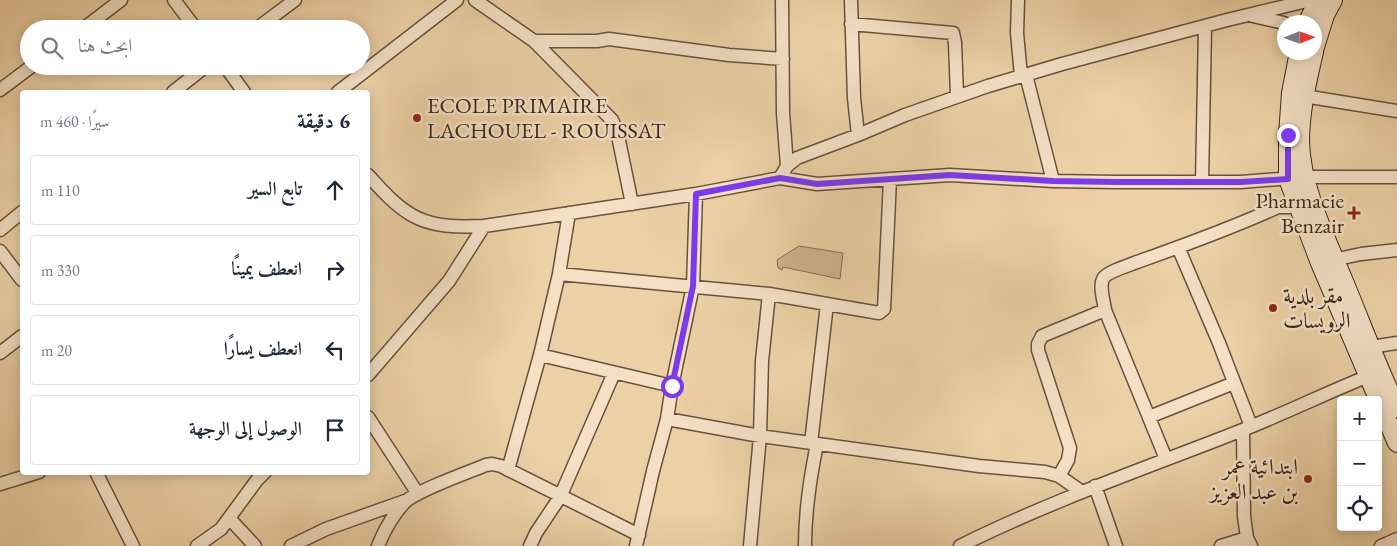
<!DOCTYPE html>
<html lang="ar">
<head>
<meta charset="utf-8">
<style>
	:root { --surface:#fff; --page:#f2f2f3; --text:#1f2937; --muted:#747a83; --line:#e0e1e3 }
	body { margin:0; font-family:"EB Garamond",Amiri,serif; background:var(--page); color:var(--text); direction:rtl }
	.controls { position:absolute; right:15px; bottom:15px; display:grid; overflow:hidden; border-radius:5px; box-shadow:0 2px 12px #0003 }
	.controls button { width:45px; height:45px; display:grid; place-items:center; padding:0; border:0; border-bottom:1px solid var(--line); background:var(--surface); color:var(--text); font:25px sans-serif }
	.compass { position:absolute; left:1277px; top:15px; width:45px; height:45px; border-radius:50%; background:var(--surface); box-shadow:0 2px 12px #0003; rotate:89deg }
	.stop { position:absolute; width:15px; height:15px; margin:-11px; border:4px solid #7c3aed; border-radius:50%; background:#fff }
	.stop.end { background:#7c3aed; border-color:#fff; box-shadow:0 1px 5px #0008 }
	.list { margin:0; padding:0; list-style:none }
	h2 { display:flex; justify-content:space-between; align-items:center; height:65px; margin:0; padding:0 20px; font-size:21px }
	h2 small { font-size:16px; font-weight:400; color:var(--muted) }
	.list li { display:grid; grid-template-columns:32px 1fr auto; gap:15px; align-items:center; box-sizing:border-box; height:70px; margin:0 10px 10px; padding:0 10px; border:1px solid var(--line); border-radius:5px }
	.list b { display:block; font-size:19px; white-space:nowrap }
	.list em { font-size:16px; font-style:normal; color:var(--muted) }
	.icon { flex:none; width:28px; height:28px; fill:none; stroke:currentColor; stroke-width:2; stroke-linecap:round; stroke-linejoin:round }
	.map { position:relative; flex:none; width:1397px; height:546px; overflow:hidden; direction:ltr }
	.search { position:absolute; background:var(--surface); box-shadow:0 2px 12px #0003; left:20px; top:20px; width:350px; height:55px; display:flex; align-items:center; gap:12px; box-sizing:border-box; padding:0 18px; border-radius:28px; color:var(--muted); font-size:19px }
	.panel { position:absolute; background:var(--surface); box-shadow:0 2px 12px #0003; left:20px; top:90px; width:350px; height:385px; border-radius:5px; direction:rtl }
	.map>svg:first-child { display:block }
</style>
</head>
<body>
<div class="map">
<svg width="1397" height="546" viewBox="0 0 1397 546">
	<rect width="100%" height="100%" fill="#edd0a6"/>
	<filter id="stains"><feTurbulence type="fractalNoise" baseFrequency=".004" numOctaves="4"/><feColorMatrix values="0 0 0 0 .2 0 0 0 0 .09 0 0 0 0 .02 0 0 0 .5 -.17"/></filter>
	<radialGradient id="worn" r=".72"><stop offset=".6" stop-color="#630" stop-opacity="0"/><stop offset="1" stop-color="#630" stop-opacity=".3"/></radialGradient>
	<!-- green -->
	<path fill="#cfb38e" stroke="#866d54" d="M799,246L843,253L840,279L783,267L782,270L778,268L777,260Z"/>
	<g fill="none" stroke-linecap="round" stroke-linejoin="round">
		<defs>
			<path id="minor" d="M174,0L196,29
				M475,0L534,41L612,120L617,131L632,204
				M782,0L783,113L787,166
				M851,0L854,98L858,135
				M1018,0L1017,33L1021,76
				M1253,16L1284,23
				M851,24L953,33L955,43L957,96
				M83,29L121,0
				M256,29L295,0
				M534,41H597L609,39L729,55L783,59
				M225,66L244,92
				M1026,75L1053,181
				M0,90L32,66
				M173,92L206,66
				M338,92L457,0
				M1304,96L1397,111
				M368,175C407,219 423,229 484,226L696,194L780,178L817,184L950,175L1053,181L1116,182H1241L1305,177H1397
				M780,178L787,166L797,158L858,135L905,115L988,86L1062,64L1227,20L1311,0
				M1202,182L1205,27
				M0,230L22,212
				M1178,247L1219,343L1251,426
				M0,251L22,280
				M1328,261L1361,254L1397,250
				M559,274L769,294L879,313L884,309L890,179
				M1371,347L1397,343
				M0,353L22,336
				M540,355L672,386
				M368,375L449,281L484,226
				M368,417L418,494
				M1149,417L1234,383
				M667,419L760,436L979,466L1045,472L1059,476L1082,492
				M1243,430L1244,516L1247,538L1251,546
				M811,443L827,304
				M1166,459L1105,310C1104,301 1099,287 1103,279C1106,272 1130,265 1137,262C1185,245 1232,228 1278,207H1290L1295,199
				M508,470L540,355L559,274L569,213
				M96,472L133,546
				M1059,476L1068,460L1070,448L1038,350V344L1042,336L1105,310
				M0,484L39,472
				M1095,486L1116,546
				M229,518L255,546
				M197,546L221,529L257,480L265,472
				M291,546L326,529L405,501
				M378,546C384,531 393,515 404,503C415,491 469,472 486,465L492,464L501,466L639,535
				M530,546L536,533L560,497L614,373
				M636,546L653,471L667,419L672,386L693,286L696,194
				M750,546L760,436L762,361L769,294
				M805,546C805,511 810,478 817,444
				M960,546C1050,501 1146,468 1240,431C1286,413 1330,391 1376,373
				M1221,546L1247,538
				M1381,546L1397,539"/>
			<path id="secondary" d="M1308,22L1318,0
				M1314,50L1325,15L1333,0
				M1299,52L1291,93L1288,135V179L1320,263L1397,443
				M1314,52C1307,82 1300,112 1300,142C1301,187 1326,238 1343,279C1361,322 1377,366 1397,408"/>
		</defs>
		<!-- minor casing -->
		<use href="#minor" stroke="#68513d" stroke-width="15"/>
		<!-- secondary casing -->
		<use href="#secondary" stroke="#3c271a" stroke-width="20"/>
		<!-- minor -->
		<use href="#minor" stroke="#f3e0c5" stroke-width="12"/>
		<!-- secondary -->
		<use href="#secondary" stroke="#f3e0c5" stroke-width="18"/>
	</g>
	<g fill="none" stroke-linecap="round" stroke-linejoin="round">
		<!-- route -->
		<path stroke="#7c3aed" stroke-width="6" d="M672,386L693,286L696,194L780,178L817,184L950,175L1053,181L1116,182H1241L1288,179V135"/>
	</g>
	<!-- markers -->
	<g fill="#8f2418" stroke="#f3e0c5" stroke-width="2">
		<circle cx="417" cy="118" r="5"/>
		<path d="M1351.5 205.5h5v5h5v5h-5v5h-5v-5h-5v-5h5z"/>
		<circle cx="1273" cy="308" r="5"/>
		<circle cx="1308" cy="479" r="5"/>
	</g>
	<g text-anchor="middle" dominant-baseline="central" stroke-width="5" stroke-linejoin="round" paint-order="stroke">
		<!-- poi labels -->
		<g font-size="22" fill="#3c271a" stroke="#f3e0c5" text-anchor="start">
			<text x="427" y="105">ECOLE PRIMAIRE<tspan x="427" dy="25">LACHOUEL - ROUISSAT</tspan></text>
			<text x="1344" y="200" text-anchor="end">Pharmacie<tspan x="1344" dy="25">Benzair</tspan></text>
			<text x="1283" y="295">مقر بلدية<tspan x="1283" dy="25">الرويسات</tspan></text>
			<text x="1298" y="466" text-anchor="end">ابتدائية عمر<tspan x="1298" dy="25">بن عبد العزيز</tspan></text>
		</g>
	</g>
	<rect width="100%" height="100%" filter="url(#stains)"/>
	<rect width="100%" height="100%" fill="url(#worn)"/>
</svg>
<div class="controls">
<button>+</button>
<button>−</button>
<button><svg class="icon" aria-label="locate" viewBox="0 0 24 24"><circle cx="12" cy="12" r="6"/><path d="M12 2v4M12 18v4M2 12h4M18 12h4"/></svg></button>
</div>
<svg class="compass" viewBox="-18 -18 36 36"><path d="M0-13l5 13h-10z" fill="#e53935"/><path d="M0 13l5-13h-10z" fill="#747a83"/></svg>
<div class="stop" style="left:672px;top:386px"></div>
<div class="stop end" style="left:1288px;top:135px"></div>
<div class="search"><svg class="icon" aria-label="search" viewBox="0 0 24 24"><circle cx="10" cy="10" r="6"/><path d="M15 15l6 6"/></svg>ابحث هنا</div>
<section class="panel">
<h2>6 دقيقة<small>سيرًا · 460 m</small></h2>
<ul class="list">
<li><svg class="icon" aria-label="ahead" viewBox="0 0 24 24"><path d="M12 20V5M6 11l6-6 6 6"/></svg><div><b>تابع السير</b></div><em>110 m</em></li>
<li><svg class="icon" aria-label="right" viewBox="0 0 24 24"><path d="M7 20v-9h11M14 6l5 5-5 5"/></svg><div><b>انعطف يمينًا</b></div><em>330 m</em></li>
<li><svg class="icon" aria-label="left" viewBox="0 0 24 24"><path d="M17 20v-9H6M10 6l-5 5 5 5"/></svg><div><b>انعطف يسارًا</b></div><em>20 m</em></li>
<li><svg class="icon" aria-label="arrive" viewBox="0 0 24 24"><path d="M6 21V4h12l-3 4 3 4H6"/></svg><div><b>الوصول إلى الوجهة</b></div></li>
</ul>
</section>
</div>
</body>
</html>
